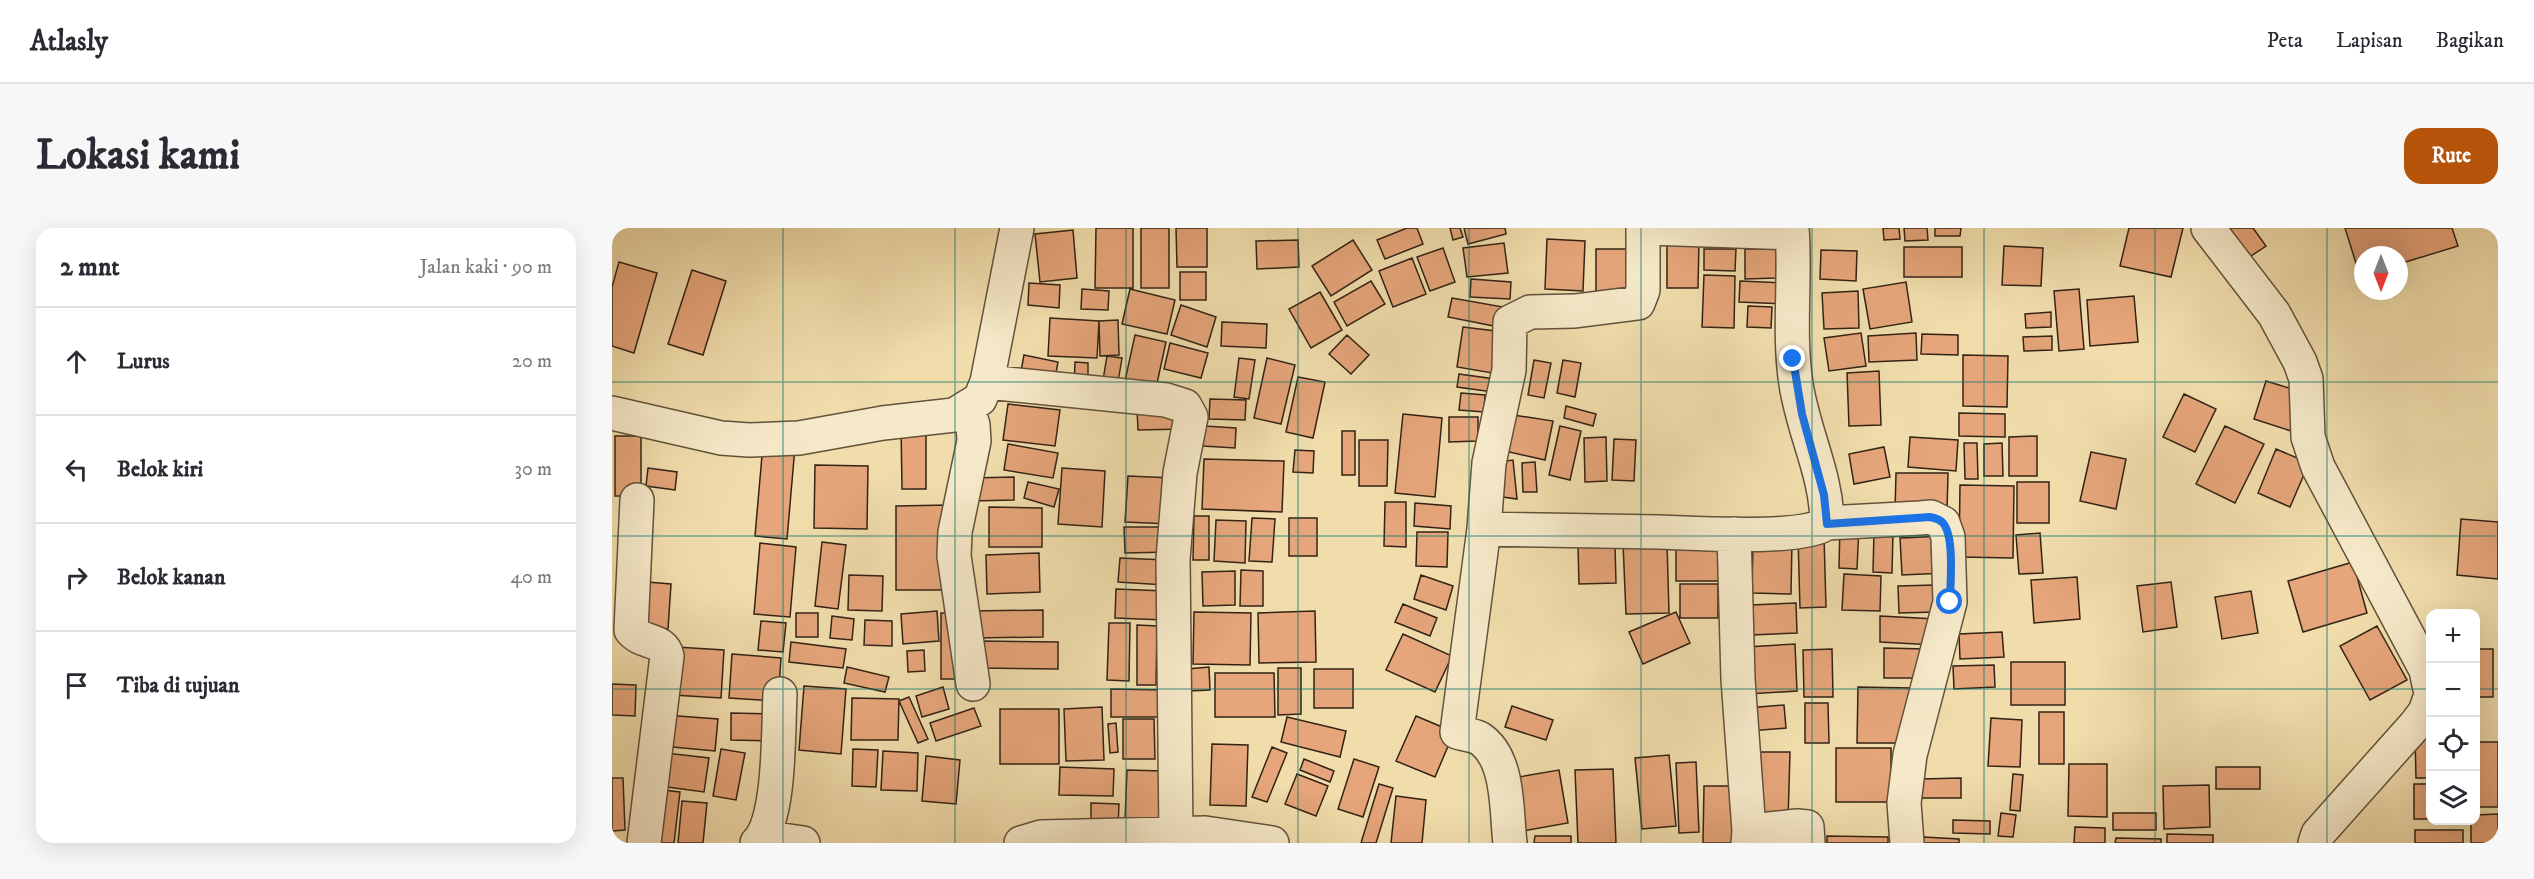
<!DOCTYPE html>
<html lang="id">
<head>
<meta charset="utf-8">
<style>
	:root { --surface:#fff; --page:#f7f7f7; --text:#2b2b33; --muted:#7c7c81; --line:#e1e1e2; --accent:#b45309 }
	body { margin:0; font-family:"IM FELL DW Pica",serif; background:var(--page); color:var(--text) }
	.controls { position:absolute; right:18px; bottom:18px; display:grid; overflow:hidden; border-radius:12px; box-shadow:0 6px 24px #0002 }
	.controls button { width:54px; height:54px; display:grid; place-items:center; padding:0; border:0; border-bottom:2px solid var(--line); background:var(--surface); color:var(--text); font:30px sans-serif }
	.compass { position:absolute; left:1742px; top:18px; width:54px; height:54px; border-radius:50%; background:var(--surface); box-shadow:0 6px 24px #0002; rotate:180deg }
	.stop { position:absolute; width:18px; height:18px; margin:-14px; border:4px solid #1a73e8; border-radius:50%; background:#fff }
	.stop.end { background:#1a73e8; border-color:#fff; box-shadow:0 2px 6px #0008 }
	.list { margin:0; padding:0; list-style:none }
	h2 { display:flex; justify-content:space-between; align-items:center; height:78px; margin:0; padding:0 24px; font-size:26px }
	h2 small { font-size:20px; font-weight:400; color:var(--muted) }
	.list li { display:grid; grid-template-columns:39px 1fr auto; gap:18px; align-items:center; box-sizing:border-box; height:108px; padding:0 24px; border-top:2px solid var(--line) }
	.list b { display:block; font-size:22px; white-space:nowrap }
	.list em { font-size:20px; font-style:normal; color:var(--muted) }
	.icon { flex:none; width:33px; height:33px; fill:none; stroke:currentColor; stroke-width:2; stroke-linecap:round; stroke-linejoin:round }
	.map { position:relative; flex:none; width:1886px; height:615px; overflow:hidden; border-radius:18px }
	header { display:flex; align-items:center; gap:36px; box-sizing:border-box; height:84px; padding:0 30px; background:var(--surface); border-bottom:2px solid var(--line) }
	header strong { font-size:28px }
	nav { display:flex; gap:33px; margin-inline-start:auto; font-size:21px }
	.intro { display:flex; align-items:center; justify-content:space-between; box-sizing:border-box; height:144px; padding:0 36px }
	h1 { margin:0; font-size:42px }
	.button { padding:15px 27px; border-radius:18px; background:var(--accent); color:#fff; font-size:21px; font-weight:700 }
	main { display:flex; gap:36px; padding:0 36px }
	aside { flex:1; background:var(--surface); border-radius:18px; box-shadow:0 6px 24px #0002 }
	.map>svg:first-child { display:block }
</style>
</head>
<body>
<header>
<strong>Atlasly</strong>
<nav><a>Peta</a><a>Lapisan</a><a>Bagikan</a></nav>
</header>
<div class="intro"><h1>Lokasi kami</h1><a class="button">Rute</a></div>
<main>
<aside>
<h2>2 mnt<small>Jalan kaki · 90 m</small></h2>
<ul class="list">
<li><svg class="icon" aria-label="ahead" viewBox="0 0 24 24"><path d="M12 20V5M6 11l6-6 6 6"/></svg><div><b>Lurus</b></div><em>20 m</em></li>
<li><svg class="icon" aria-label="left" viewBox="0 0 24 24"><path d="M17 20v-9H6M10 6l-5 5 5 5"/></svg><div><b>Belok kiri</b></div><em>30 m</em></li>
<li><svg class="icon" aria-label="right" viewBox="0 0 24 24"><path d="M7 20v-9h11M14 6l5 5-5 5"/></svg><div><b>Belok kanan</b></div><em>40 m</em></li>
<li><svg class="icon" aria-label="arrive" viewBox="0 0 24 24"><path d="M6 21V4h12l-3 4 3 4H6"/></svg><div><b>Tiba di tujuan</b></div></li>
</ul>
</aside>
<div class="map">
<svg width="1886" height="615" viewBox="0 0 1886 615">
	<rect width="100%" height="100%" fill="#f1ddac"/>
	<filter id="stains"><feTurbulence type="fractalNoise" baseFrequency=".00333" numOctaves="4"/><feColorMatrix values="0 0 0 0 .2 0 0 0 0 .09 0 0 0 0 .02 0 0 0 .5 -.17"/></filter>
	<radialGradient id="worn" r=".72"><stop offset=".6" stop-color="#630" stop-opacity="0"/><stop offset="1" stop-color="#630" stop-opacity=".3"/></radialGradient>
	<!-- building -->
	<path fill="#e6a57a" stroke="#322315" stroke-width="1.5" d="M484,0H521V60H483Z
		M529,0H557V60H529Z
		M564,0H595V39H565Z
		M795,0H805L811,16L773,31L765,12Z
		M838,0H848L851,9L841,12Z
		M852,0H893L894,6L856,16Z
		M1271,0H1287L1288,11L1272,12Z
		M1292,0H1315L1316,12L1293,13Z
		M1323,0H1349L1348,8H1323Z
		M1517,0H1571L1559,49L1508,38Z
		M1616,0H1641L1654,18L1636,30Z
		M1733,0H1840L1846,18L1787,36V27H1751V48H1748Z
		M461,2L465,50L428,54L423,6Z
		M935,11L973,13L971,63L933,61Z
		M686,12L687,39L645,41L644,13Z
		M741,12L760,42L719,68L700,38Z
		M1055,13L1087,14L1086,60H1055Z
		M892,15L896,45L855,49L851,20Z
		M1392,18L1431,20L1429,58L1390,57Z
		M1292,19H1350V49H1292Z
		M831,20L843,54L818,63L805,29Z
		M984,21H1015L1016,70H984Z
		M1092,21H1124L1123,43L1092,42Z
		M1133,21H1164V50L1133,51Z
		M1209,22L1245,23L1244,53L1208,51Z
		M800,30L814,66L781,79L767,43Z
		M7,34L45,45L22,125L0,118V59Z
		M80,42L114,53L91,127L56,116Z
		M568,44H594V72H568Z
		M1092,47L1123,48L1122,100L1090,99Z
		M859,51L899,54L898,71L858,69Z
		M759,53L773,76L735,98L722,74Z
		M1128,53L1172,55L1171,76L1127,74Z
		M1294,54L1300,94L1258,101L1251,61Z
		M417,55L448,57L447,80L416,77Z
		M470,61L497,63L496,82L469,81Z
		M518,61L563,72L555,106L510,96Z
		M1467,61L1472,121L1447,123L1442,63Z
		M1246,63L1247,100L1212,101L1210,65Z
		M708,64L730,102L699,120L677,81Z
		M1522,68L1526,114L1478,118L1475,72Z
		M840,70L891,79L887,99L836,89Z
		M569,77L604,89L595,119L559,107Z
		M1136,78L1160,79L1159,100L1135,99Z
		M1439,84V99L1414,100L1413,86Z
		M438,90L487,93L485,130L436,128Z
		M506,92L507,127L488,128L487,93Z
		M610,94L655,96L654,120L609,118Z
		M851,99L892,104L886,146L845,139Z
		M1249,105L1254,138L1217,143L1212,110Z
		M1304,105L1305,132L1257,134L1256,108Z
		M1310,106L1346,107V127L1309,126Z
		M523,107L554,114L542,169L511,162Z
		M735,107L757,127L739,146L717,126Z
		M1440,108V122L1412,123L1411,109Z
		M558,115L596,125L589,150L552,141Z
		M412,127L446,134L441,161L407,154Z
		M1351,127L1396,128L1395,179L1351,178Z
		M495,128L510,130L504,166L489,164Z
		M627,130L643,132L637,171L622,169Z
		M655,130L683,137L669,196L642,190Z
		M922,132L939,135L932,170L916,167Z
		M951,132L969,135L963,169L945,165Z
		M463,134L476,135V161H462Z
		M1267,143L1269,197L1237,198L1235,145Z
		M847,146L883,151L881,164L845,159Z
		M686,149L713,154L701,210L674,204Z
		M1654,153L1690,164L1679,203L1642,191Z
		M849,165L873,167L872,184L847,182Z
		M1572,166L1604,181L1583,224L1551,209Z
		M598,171L634,172L633,192L597,191Z
		M396,176L448,182L443,218L391,212Z
		M954,178L984,186L981,198L952,190Z
		M571,180L572,201L526,202L525,181Z
		M1347,185L1393,186V209L1347,208Z
		M791,186L830,190L823,269L783,265Z
		M895,186L941,193L933,232L888,222Z
		M837,189H866V213L837,214Z
		M289,198H314V261H290Z
		M592,198L624,200L623,220L591,218Z
		M948,198L969,203L958,252L937,247Z
		M1613,198L1652,216L1623,275L1584,256Z
		M730,203H743V247H730Z
		M3,208H29V268H3Z
		M1425,208V248H1397V209Z
		M994,209L995,253L973,254L972,210Z
		M1298,209L1346,212L1344,243L1296,239Z
		M1002,211L1024,212L1022,253L1000,252Z
		M747,212H776L775,258H747Z
		M1352,215H1365L1366,251H1353Z
		M1390,215L1391,248H1372V216Z
		M151,216L183,219L175,311L143,308Z
		M396,216L446,225L441,250L392,242Z
		M1272,219L1278,249L1242,256L1237,226Z
		M1664,221L1697,235L1678,279L1646,265Z
		M683,222L702,223L701,245L681,244Z
		M1479,224L1514,231L1504,281L1468,273Z
		M592,231L672,233L670,284L590,281Z
		M901,232L905,271L891,269L887,234Z
		M923,234L925,264H911L910,235Z
		M203,237L256,238L255,301L202,300Z
		M36,240L65,244L63,262L34,258Z
		M450,240L493,243L490,299L446,296Z
		M1284,245H1336L1335,284L1283,283Z
		M516,248L561,250L559,296L513,294Z
		M402,249V272L359,273V250Z
		M416,254L447,261L442,279L412,270Z
		M1405,254H1437V295H1405Z
		M1348,257L1402,258L1401,330L1347,329Z
		M773,274H794V319L772,318Z
		M803,275L839,278L838,301L802,298Z
		M337,277L338,362H284V278Z
		M377,279L430,280V319H377Z
		M582,288H597V332H581Z
		M640,290L663,291L660,334L637,333Z
		M677,290H705V328H677Z
		M1849,291L1886,294V351L1845,347Z
		M604,292L634,293L633,335L602,333Z
		M1228,297L1247,298L1245,341L1227,340Z
		M512,299H556L557,324L513,325Z
		M1262,303L1281,304L1280,345L1261,344Z
		M805,304H836L835,339L804,338Z
		M1428,305L1431,345L1407,346L1404,307Z
		M1212,308L1214,379L1188,380L1186,309Z
		M1332,308L1334,345L1290,347L1288,310Z
		M1141,313H1180L1179,366L1140,365Z
		M210,314L234,317L226,381L203,378Z
		M1055,314L1057,385L1014,386L1011,315Z
		M148,315L184,319L178,389L142,386Z
		M1003,316L1004,355L967,356L966,317Z
		M1064,317H1109V353H1064Z
		M427,325L428,364L375,366L374,327Z
		M508,330L554,332L553,357L506,354Z
		M1741,334L1755,385L1691,404L1676,353Z
		M629,342L651,343V378H628Z
		M623,343V377L591,378L590,344Z
		M1232,346L1269,348L1268,383L1230,382Z
		M237,347L271,348L270,383L236,382Z
		M809,347L841,358L834,382L802,371Z
		M1465,349L1468,391L1422,395L1419,352Z
		M35,354L59,356L56,401L32,399Z
		M1559,354L1565,399L1531,404L1525,358Z
		M1068,356H1106V390H1068Z
		M1323,357L1324,384L1287,385L1286,358Z
		M504,361L553,363L552,392L503,390Z
		M1639,363L1646,405L1610,411L1603,369Z
		M1184,375L1185,405L1140,407L1139,377Z
		M791,376L825,390L818,408L783,394Z
		M431,382V409L362,410L361,383Z
		M325,383L327,413L291,416L289,386Z
		M703,383L704,434L647,435L646,385Z
		M582,384L639,385L638,437L581,436Z
		M1064,384L1078,415L1031,436L1017,404Z
		M184,385H206V409H184Z
		M329,385H349V451H329Z
		M220,388L242,391L240,412L218,410Z
		M1268,388L1324,391L1323,417L1268,414Z
		M253,392L280,393V418L252,417Z
		M149,393L174,395L171,424L146,422Z
		M497,395H518L517,453L495,452Z
		M525,397L545,398L544,457H525Z
		M1765,398L1795,452L1758,472L1728,418Z
		M1390,404L1392,429L1348,431L1347,406Z
		M791,406L840,428L823,464L774,442Z
		M368,413L446,414V441L368,440Z
		M179,414L234,421L231,440L177,434Z
		M1183,416L1185,463L1136,466L1134,419Z
		M64,419L112,422L109,470L61,467Z
		M1272,420L1314,421V450H1272Z
		M1220,421L1221,469H1192L1191,422Z
		M1864,421H1881V469H1864Z
		M312,422L313,443L296,444L295,423Z
		M120,426L169,430L166,473L117,470Z
		M1399,434H1453V477H1399Z
		M1382,437L1383,459L1342,461L1341,438Z
		M235,439L277,449L273,464L232,455Z
		M597,439L598,462L577,463L575,441Z
		M666,440H689V486L666,487Z
		M702,441H741V480H702Z
		M603,445H662L663,489H603Z
		M0,456L24,457L23,488L0,487Z
		M192,458L234,461L229,526L187,522Z
		M331,459L337,481L310,489L304,468Z
		M1246,459L1299,460L1298,515H1245Z
		M499,461L553,462V489H499Z
		M297,469L316,511L306,515L287,473Z
		M240,470L287,471L286,512H239Z
		M1193,475H1216L1217,515H1193Z
		M1172,477L1174,500L1137,503L1135,480Z
		M900,478L941,492L934,512L893,499Z
		M490,479L492,532L454,533L452,481Z
		M362,480L369,498L324,513L318,495Z
		M388,481H447V536H388Z
		M1427,484H1452V536H1427Z
		M119,485L163,486L162,513L119,512Z
		M53,487L106,491L103,523L50,518Z
		M804,488L842,504L823,549L784,533Z
		M675,489L734,503L728,529L669,514Z
		M1379,490L1410,492L1408,539L1376,538Z
		M511,491H542L543,531H511Z
		M504,495L506,524L498,525L496,496Z
		M1803,508H1818V550H1804Z
		M1866,514H1886V579H1867Z
		M600,516L636,517L634,578L598,577Z
		M660,519L675,525L655,574L640,569Z
		M1224,520H1279V574H1224Z
		M109,521L133,525L124,572L101,568Z
		M241,521L266,522L264,559L240,558Z
		M271,523L306,525L305,563L269,562Z
		M45,524L97,530L92,564L41,557Z
		M1145,524H1178L1176,593L1143,592Z
		M1057,527L1064,598L1030,601L1023,530Z
		M314,528L348,532L344,576L310,573Z
		M692,531L722,543L718,554L688,542Z
		M742,531L767,539L751,589L726,581Z
		M1084,534L1087,604L1067,605L1064,535Z
		M1457,536H1495V589L1456,588Z
		M448,539L502,541L501,568L447,567Z
		M1604,539H1648V561H1604Z
		M1001,541L1004,615H966L963,542Z
		M515,542L550,543L548,595L513,593Z
		M947,542L956,595L905,604L895,551Z
		M685,546L716,558L704,588L673,576Z
		M1401,546L1411,547L1408,583L1398,582Z
		M0,550H11L13,602L0,603Z
		M1349,550V570H1309V551Z
		M767,556L781,560L764,615H749Z
		M1802,556H1818V591H1802Z
		M1597,557L1598,599L1552,601L1551,558Z
		M1092,558H1122L1121,615H1091Z
		M42,561L68,564L62,615H39Z
		M784,568L814,572L810,615H779Z
		M70,573L95,575L91,615H66Z
		M479,575L507,576L506,599L479,598Z
		M1389,585L1404,587L1401,609L1386,608Z
		M1501,585H1544V602H1501Z
		M1886,586V615H1859V592H1864V587Z
		M1341,592L1378,593V606L1341,605Z
		M1463,599L1493,600V615H1462Z
		M1803,602H1851V615H1803Z
		M1555,606L1601,607V615H1555Z
		M923,608H959V615H922Z
		M1215,608L1276,609V615H1215Z
		M1311,609L1347,611V615H1311Z
		M1504,610L1549,611V615H1503Z"/>
	<g fill="none" stroke-linecap="round" stroke-linejoin="round">
		<defs>
			<path id="street" d="M1036,0L1180,5
				M1180,0C1184,52 1176,104 1184,156C1191,203 1215,248 1215,295
				M1596,0L1662,86L1688,134L1694,151L1696,209L1706,239L1814,442L1818,461
				M375,154L554,172L573,178L579,189L568,245L561,331L564,607
				M356,180L361,197L362,213L343,304L342,328L361,456
				M0,185L109,210L137,212L187,210L271,195L342,187L368,171L375,154L405,0
				M25,272L19,402C30,416 51,410 55,428L32,615
				M872,301C930,302 989,303 1047,304C1081,305 1190,313 1215,295L1308,290L1319,289L1331,295L1336,309L1338,374L1298,527L1292,575L1295,615
				M1122,306L1126,451L1137,603L1136,615
				M1137,603L1185,598L1195,599L1196,615
				M150,609L191,615
				M145,615C169,591 166,501 168,466
				M409,615L429,609L593,605L660,615
				M898,615C894,583 898,530 867,510C861,507 851,506 845,504L872,301L877,235L897,142L898,94L918,84L963,83L1026,75L1031,62V0
				M1703,615L1706,606L1804,496L1813,484L1818,470"/>
		</defs>
		<!-- street casing -->
		<use href="#street" stroke="#62523b" stroke-width="36"/>
		<!-- street -->
		<use href="#street" stroke="#f6e9c9" stroke-width="33"/>
	</g>
	<g fill="none" stroke-linecap="round" stroke-linejoin="round">
		<!-- route -->
		<path stroke="#1a73e8" stroke-width="8" d="M1181,131L1190,186L1212,267L1215,296L1318,289C1323,290 1328,291 1331,295C1343,309 1338,357 1338,374"/>
	</g>
	<!-- grid -->
	<path fill="none" stroke="#0f766e" stroke-width="1.5" stroke-opacity="0.55" d="M171,0V615M343,0V615M514,0V615M686,0V615M857,0V615M1029,0V615M1200,0V615M1372,0V615M1543,0V615M1715,0V615M0,154H1886M0,308H1886M0,461H1818M1864,461H1886"/>
	<rect width="100%" height="100%" filter="url(#stains)"/>
	<rect width="100%" height="100%" fill="url(#worn)"/>
</svg>
<div class="controls">
<button>+</button>
<button>−</button>
<button><svg class="icon" aria-label="locate" viewBox="0 0 24 24"><circle cx="12" cy="12" r="6"/><path d="M12 2v4M12 18v4M2 12h4M18 12h4"/></svg></button>
<button><svg class="icon" aria-label="layers" viewBox="0 0 24 24"><path d="M12 4l9 5-9 5-9-5zM3 14l9 5 9-5"/></svg></button>
</div>
<svg class="compass" viewBox="-18 -18 36 36"><path d="M0-13l5 13h-10z" fill="#e53935"/><path d="M0 13l5-13h-10z" fill="#7c7c81"/></svg>
<div class="stop" style="left:1338px;top:374px"></div>
<div class="stop end" style="left:1181px;top:131px"></div>
</div>
</main>
</body>
</html>
